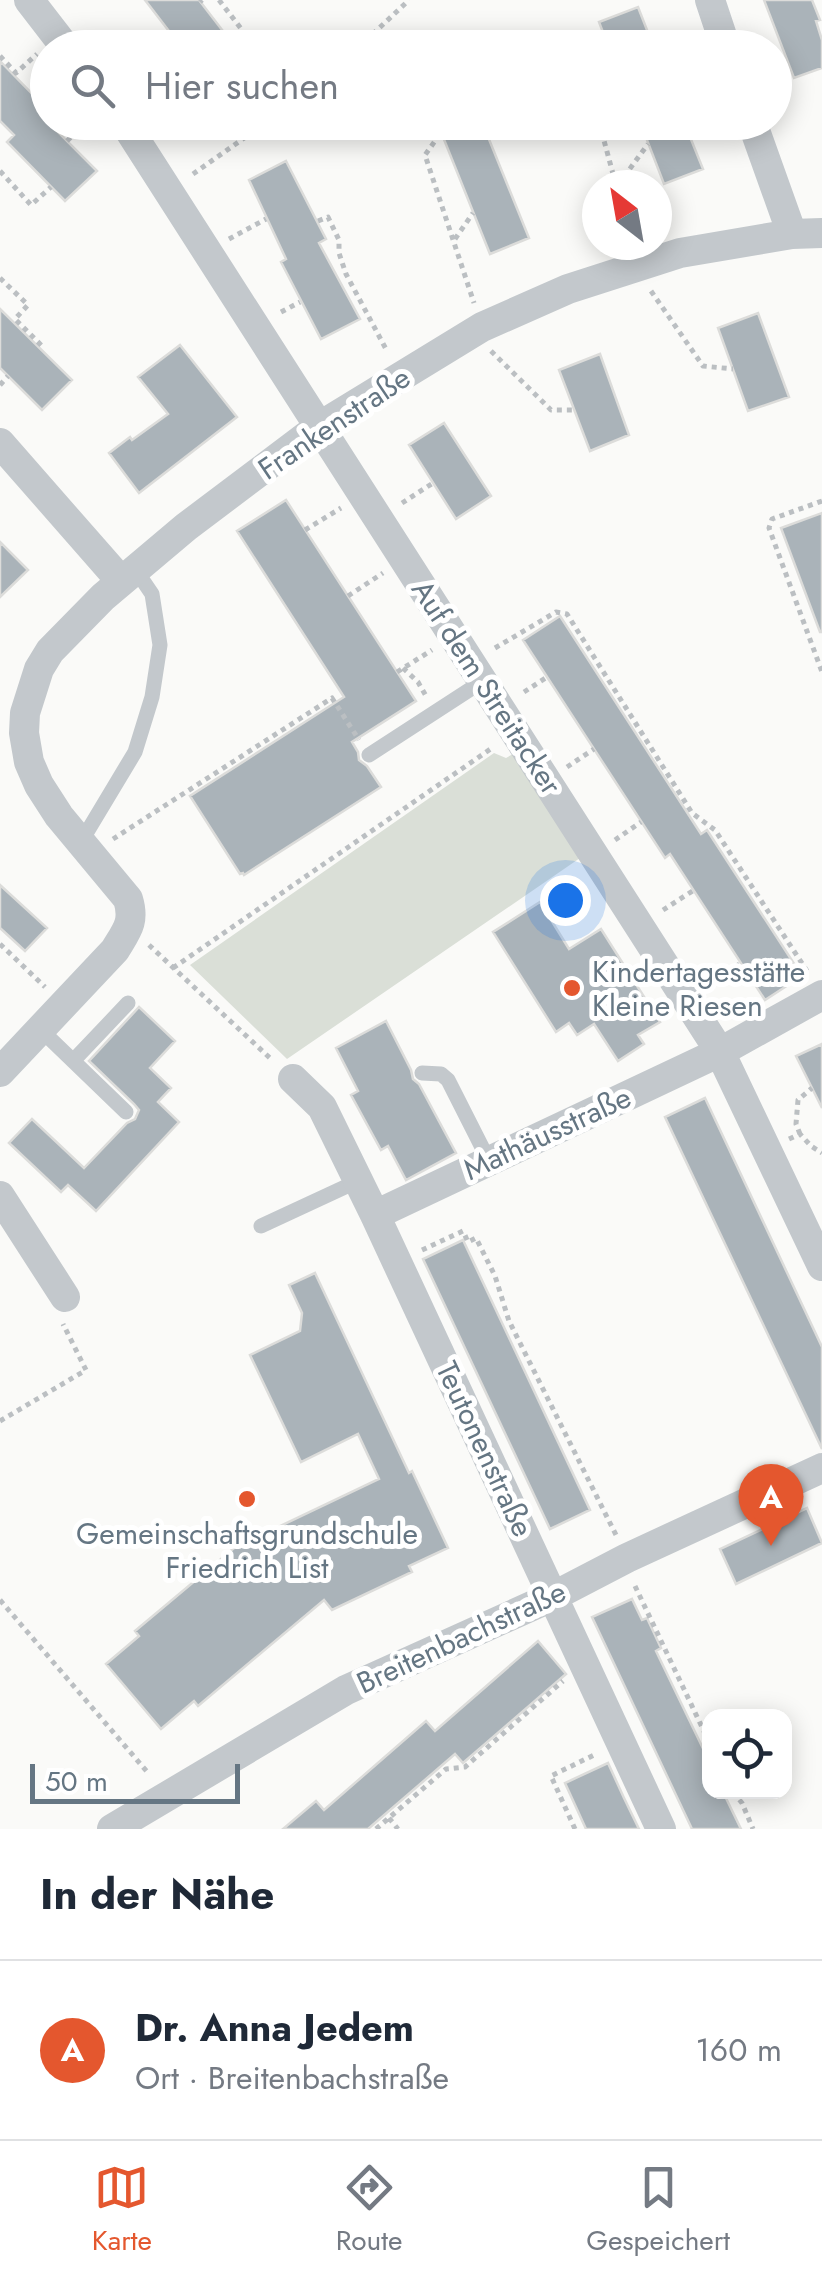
<!DOCTYPE html>
<html lang="de">
<head>
<meta charset="utf-8">
<style>
	:root { --surface:#fff; --page:#f2f2f3; --text:#1f2937; --muted:#747a83; --line:#e0e1e3; --accent:#e4572e }
	body { margin:0; font-family:Jost,sans-serif; background:var(--page); color:var(--text) }
	.controls { position:absolute; right:30px; bottom:30px; display:grid; overflow:hidden; border-radius:20px; box-shadow:0 5px 25px #0003 }
	.controls button { width:90px; height:90px; display:grid; place-items:center; padding:0; border:0; border-bottom:2px solid var(--line); background:var(--surface); color:var(--text); font:50px sans-serif }
	.compass { position:absolute; left:582px; top:170px; width:90px; height:90px; border-radius:50%; background:var(--surface); box-shadow:0 5px 25px #0003; rotate:329deg }
	.scale { position:absolute; left:30px; bottom:25px; width:210px; box-sizing:border-box; padding-left:10px; border:5px solid #657683; border-top:0; font-size:28px; line-height:35px; white-space:nowrap; color:#657683; -webkit-text-stroke:8px #fff; paint-order:stroke }
	.you { position:absolute; left:565px; top:900px; width:35px; height:35px; margin:-25px; border:8px solid #fff; border-radius:50%; background:#1a73e8; box-shadow:0 0 0 15px #1a73e833 }
	.badge { display:grid; place-items:center; width:65px; height:65px; border-radius:50%; background:var(--accent); color:#fff; font-size:32px; font-weight:700 }
	.pin { position:absolute; translate:-50% -82px; filter:drop-shadow(0 2px 5px #0008) }
	.pin::after { content:''; position:absolute; top:52px; width:35px; height:30px; background:inherit; clip-path:polygon(0 0,100% 0,50% 100%) }
	.list { margin:0; padding:0; list-style:none }
	h2 { display:flex; justify-content:space-between; align-items:center; height:130px; margin:0; padding:0 40px; font-size:42px }
	h2 small { font-size:32px; font-weight:400; color:var(--muted) }
	.list li { display:grid; grid-template-columns:65px 1fr auto; gap:30px; align-items:center; box-sizing:border-box; height:180px; padding:0 40px; border-top:2px solid var(--line) }
	.list b { display:block; font-size:38px; white-space:nowrap }
	.list p { margin:0; font-size:32px; white-space:nowrap; color:var(--muted) }
	.list em { font-size:32px; font-style:normal; color:var(--muted) }
	.icon { flex:none; width:55px; height:55px; fill:none; stroke:currentColor; stroke-width:2; stroke-linecap:round; stroke-linejoin:round }
	.map { position:relative; flex:none; width:822px; height:1829px; overflow:hidden }
	.search { position:absolute; background:var(--surface); box-shadow:0 5px 25px #0003; left:30px; right:30px; top:30px; height:110px; display:flex; align-items:center; gap:25px; box-sizing:border-box; padding:0 35px; border-radius:55px; color:var(--muted); font-size:38px }
	.sheet { height:310px; background:var(--surface) }
	nav { display:flex; justify-content:space-around; align-items:center; box-sizing:border-box; height:140px; border-top:2px solid var(--line); background:var(--surface); font-size:28px; color:var(--muted) }
	nav a { display:grid; justify-items:center; gap:5px }
	nav .on { color:var(--accent) }
	.map>svg:first-child { display:block }
</style>
</head>
<body>
<div class="map">
<svg width="822" height="1829" viewBox="0 0 822 1829">
	<rect width="100%" height="100%" fill="#fafaf8"/>
	<!-- green -->
	<path fill="#dadfd7" d="M494,753L506,758L513,754L580,858L287,1059L190,965Z"/>
	<!-- building -->
	<path fill="#aab3b9" stroke="#dcdcda" stroke-width="2.5" d="M145,0H199L236,48H182Z
		M764,0H812L820,20L816,21L822,40V68L794,78Z
		M638,7L654,48H609L599,22Z
		M0,61L44,106L38,111L48,122L97,171L65,201L7,142L14,135L0,121Z
		M437,122H482L529,238L490,254Z
		M640,122H684L703,169L664,184Z
		M286,161L326,239L319,243L360,319L321,339L281,262L286,259L249,180Z
		M0,309L72,380L42,410L0,368Z
		M758,313L789,397L748,411L718,328Z
		M180,345L237,417L139,493L109,453L130,437L132,440L168,414L138,377Z
		M600,354L629,435L590,451L559,370Z
		M444,423L491,496L456,519L409,445Z
		M286,500L416,701L352,742L358,752L359,760L367,766L381,787L244,875L243,873L240,874L190,796L344,697L237,531Z
		M822,513V632H820L781,528Z
		M0,542L28,570L0,597Z
		M560,616L701,834L707,830L802,976L765,1000L670,854L665,858L523,640Z
		M0,885L47,928L25,951L0,928Z
		M540,902L569,949L601,929L660,1022L638,1035L644,1044L618,1061L594,1024L577,1035L569,1023L556,1032L493,932Z
		M139,1007L175,1041L150,1068L171,1088L158,1102L179,1122L96,1211L68,1185L61,1192L9,1143L32,1119L84,1168L127,1123L135,1119L139,1110L134,1104L89,1061Z
		M386,1021L411,1070L413,1079L419,1084L456,1153L406,1180L388,1146L381,1150L351,1095L358,1091L336,1048Z
		M822,1044V1108L796,1056Z
		M705,1098L822,1347V1449L665,1117Z
		M463,1240L590,1510L550,1529L423,1259Z
		M315,1273L409,1473L412,1471L448,1548L409,1566L412,1572L332,1610L324,1600L198,1706L194,1701L161,1729L106,1664L139,1636L135,1631L234,1548L379,1479L358,1434L301,1462L250,1355L300,1331L302,1313L289,1285Z
		M807,1508L822,1543L736,1584L720,1549Z
		M632,1599L642,1620L647,1618L661,1648L656,1651L710,1763V1792H723L741,1829H692L592,1617Z
		M538,1641L566,1674L463,1763L455,1754L368,1829H283L316,1801L324,1810L426,1721L435,1731Z
		M608,1763L624,1798L639,1829H586L565,1783Z"/>
	<g fill="none" stroke-linecap="round" stroke-linejoin="round">
		<!-- path -->
		<path stroke="#bbbfc2" stroke-width="5" stroke-dasharray="5 5" stroke-linecap="butt" d="M219,0L256,48
			M200,2L202,0
			M358,48L409,0
			M0,56L16,73L37,54
			M599,122L616,185
			M440,134L425,155L474,303
			M67,141L86,122
			M0,171L31,205L51,187
			M193,174L267,122
			M618,185L648,144
			M318,221L328,217L339,240V253L346,274L387,351
			M229,239L266,219
			M455,239L473,213
			M0,278L28,305L15,319L42,346L40,349
			M651,291L703,366L733,369
			M281,312L300,302
			M491,351L551,410H574
			M0,385L8,376
			M822,501L772,519L769,528L822,672
			M402,503L433,483
			M305,530L341,508
			M348,596L383,573
			M495,648L556,612L567,614L692,813L715,830L807,971
			M403,668L418,682L426,696
			M397,672L432,650
			M524,692L547,677
			M567,767L594,749
			M113,839L332,698L359,740
			M615,840L641,822
			M663,910L694,890
			M0,944L45,987
			M149,945L272,1060
			M173,968L492,748
			M710,983L741,963
			M800,1134L796,1124L798,1100L812,1088
			M789,1139L800,1134L811,1146L822,1153
			M422,1250L463,1231L468,1242L476,1238L495,1276L509,1321L616,1535
			M0,1421L86,1370L63,1324
			M635,1586L710,1744
			M0,1600L149,1774
			M733,1792L742,1803L753,1829
			M389,1818L398,1829
			M376,1829L446,1769L465,1767L563,1681
			M575,1829L551,1776L596,1754"/>
		<!-- service -->
		<path stroke="#c3c8cc" stroke-width="15" d="M369,755L483,681
			M81,842L135,752L152,697L160,645L152,594L135,569
			M40,1029L126,1112
			M73,1061L128,1003
			M422,1073L441,1074L448,1080L489,1161
			M261,1226L358,1181"/>
		<!-- minor -->
		<path stroke="#c3c8cc" stroke-width="30" d="M29,0L66,48
			M710,0L726,48
			M124,122L720,1052L822,1266
			M752,122L792,234
			M0,443L121,581
			M0,1072L115,950C127,930 135,922 128,899L59,816L39,785L29,762L24,733L25,713L39,669L50,651L103,597L186,527L320,426L482,327L568,289L680,253L792,234L822,233
			M293,1079L322,1107L375,1215L661,1829
			M0,1196L65,1297
			M375,1215L720,1052L822,995
			M112,1829L346,1690L554,1596L627,1558L822,1468"/>
	</g>
	<!-- markers -->
	<g fill="#e4572e" stroke="#fff" stroke-width="4">
		<circle cx="572" cy="988" r="10"/>
		<circle cx="247" cy="1499" r="10"/>
	</g>
	<g text-anchor="middle" dominant-baseline="central" stroke-width="10" stroke-linejoin="round" paint-order="stroke">
		<!-- street labels -->
		<g font-size="30" fill="#657683" stroke="#fff">
			<text transform="translate(334 423) rotate(-34)">Frankenstraße</text>
			<text transform="translate(487 687) rotate(57)">Auf dem Streitacker</text>
			<text transform="translate(547 1133) rotate(-25)">Mathäusstraße</text>
			<text transform="translate(485 1449) rotate(65)">Teutonenstraße</text>
			<text transform="translate(461 1637) rotate(-25)">Breitenbachstraße</text>
		</g>
		<!-- poi labels -->
		<g font-size="30" fill="#657683" stroke="#fff" text-anchor="start">
			<text x="592" y="971">Kindertagesstätte<tspan x="592" dy="34">Kleine Riesen</tspan></text>
			<text x="247" y="1533" text-anchor="middle">Gemeinschaftsgrundschule<tspan x="247" dy="34">Friedrich List</tspan></text>
		</g>
	</g>
</svg>
<div class="controls">
<button><svg class="icon" aria-label="locate" viewBox="0 0 24 24"><circle cx="12" cy="12" r="6"/><path d="M12 2v4M12 18v4M2 12h4M18 12h4"/></svg></button>
</div>
<svg class="compass" viewBox="-18 -18 36 36"><path d="M0-13l5 13h-10z" fill="#e53935"/><path d="M0 13l5-13h-10z" fill="#747a83"/></svg>
<div class="scale">50 m</div>
<div class="you"></div>
<div class="pin badge" style="left:771px;top:1546px">A</div>
<div class="search"><svg class="icon" aria-label="search" viewBox="0 0 24 24"><circle cx="10" cy="10" r="6"/><path d="M15 15l6 6"/></svg>Hier suchen</div>
</div>
<section class="sheet">
<h2>In der Nähe<small></small></h2>
<ul class="list">
<li><span class="badge">A</span><div><b>Dr. Anna Jedem</b><p>Ort · Breitenbachstraße</p></div><em>160 m</em></li>
</ul>
</section>
<nav>
<a class="on"><svg class="icon" aria-label="map" viewBox="0 0 24 24"><path d="M3 6l6-2 6 2 6-2v14l-6 2-6-2-6 2zM9 4v14M15 6v14"/></svg>Karte</a>
<a><svg class="icon" aria-label="directions" viewBox="0 0 24 24"><path d="M12 3l9 9-9 9-9-9zM9 14v-3h6M13 9l2 2-2 2"/></svg>Route</a>
<a><svg class="icon" aria-label="saved" viewBox="0 0 24 24"><path d="M7 4h10v16l-5-4-5 4z"/></svg>Gespeichert</a>
</nav>
</body>
</html>
